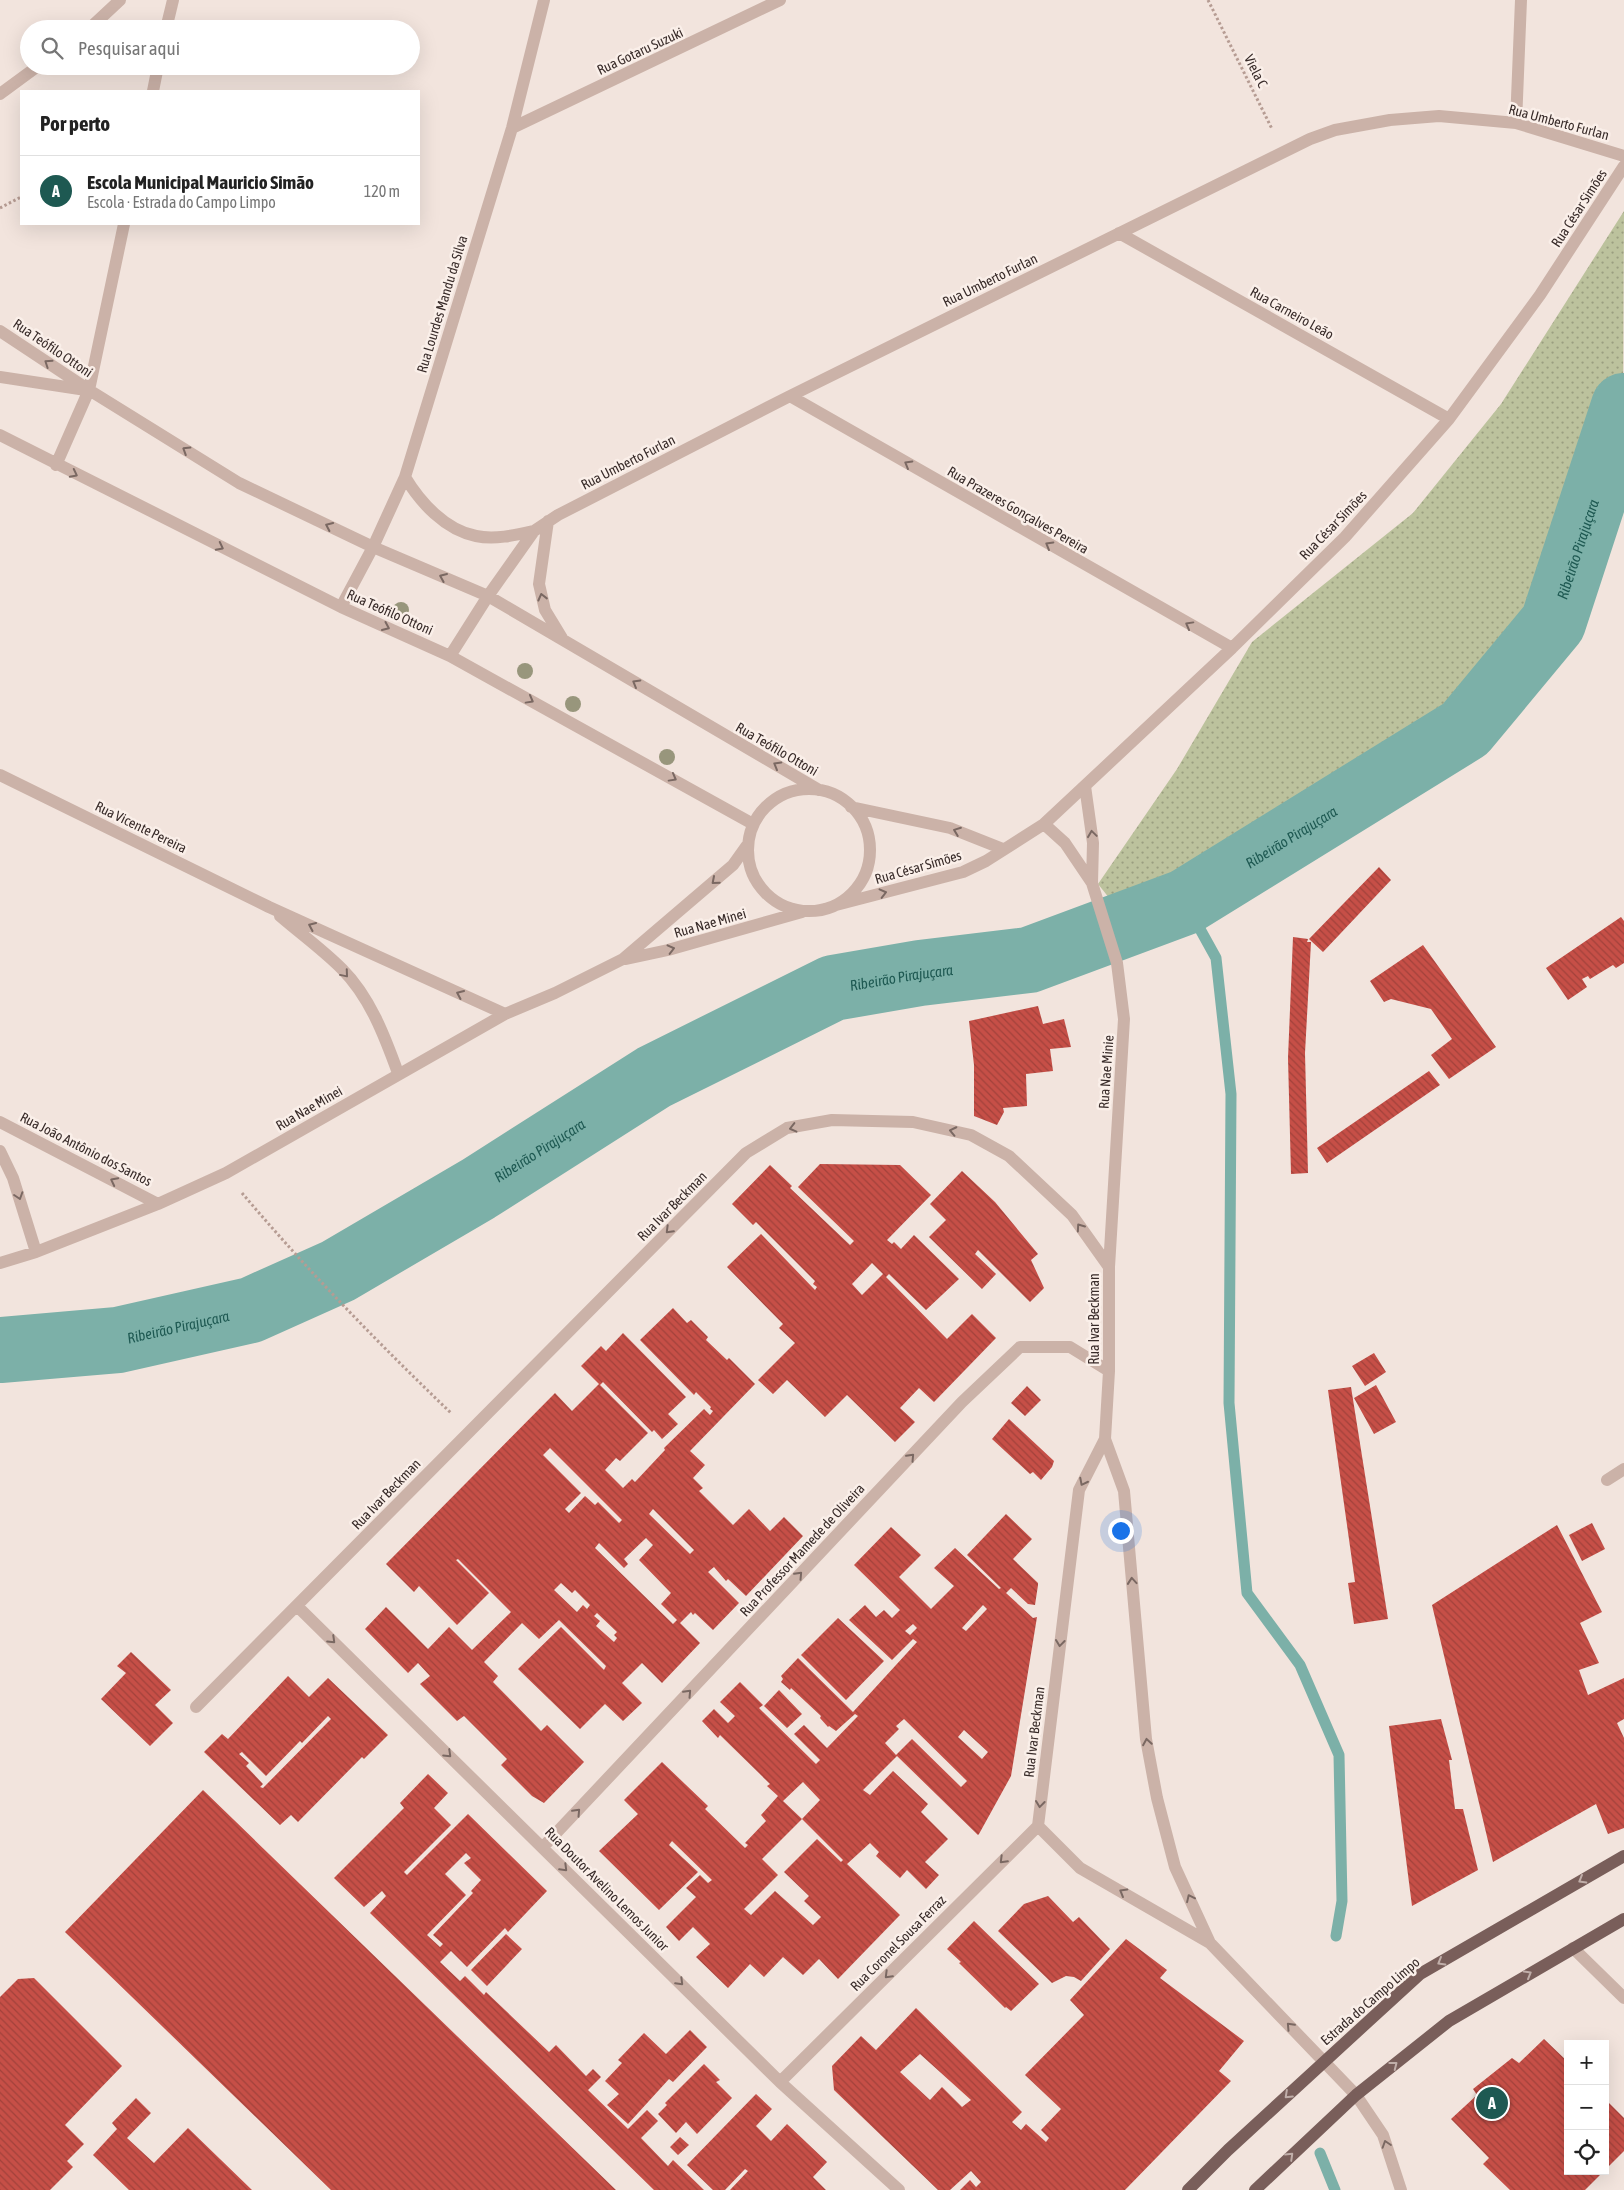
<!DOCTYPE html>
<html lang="pt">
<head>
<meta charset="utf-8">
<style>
	:root { --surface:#fff; --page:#f6f6f6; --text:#222; --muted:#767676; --line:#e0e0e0; --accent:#1e5952 }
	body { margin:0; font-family:"Asap Condensed",sans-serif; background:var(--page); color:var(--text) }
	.controls { position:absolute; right:15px; bottom:15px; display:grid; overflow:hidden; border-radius:0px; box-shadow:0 5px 20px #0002 }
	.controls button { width:45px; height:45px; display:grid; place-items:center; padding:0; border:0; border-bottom:1px solid var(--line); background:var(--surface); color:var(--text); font:25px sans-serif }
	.you { position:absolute; left:1120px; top:1530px; width:18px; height:18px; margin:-12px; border:4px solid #fff; border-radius:50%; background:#1a73e8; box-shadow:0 0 0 8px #1a73e833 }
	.badge { display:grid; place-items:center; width:32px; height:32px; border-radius:50%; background:var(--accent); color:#fff; font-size:16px; font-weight:700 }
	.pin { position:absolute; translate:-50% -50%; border:2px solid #fff; box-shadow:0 1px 5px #0006 }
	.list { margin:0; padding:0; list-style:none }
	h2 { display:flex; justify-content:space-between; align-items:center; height:65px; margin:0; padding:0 20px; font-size:21px }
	h2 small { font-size:16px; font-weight:400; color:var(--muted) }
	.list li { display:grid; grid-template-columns:32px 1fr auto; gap:15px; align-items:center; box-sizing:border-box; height:70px; padding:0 20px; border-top:1px solid var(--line) }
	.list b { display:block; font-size:19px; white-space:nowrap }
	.list p { margin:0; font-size:16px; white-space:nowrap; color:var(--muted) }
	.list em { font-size:16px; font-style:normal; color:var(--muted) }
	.icon { flex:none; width:28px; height:28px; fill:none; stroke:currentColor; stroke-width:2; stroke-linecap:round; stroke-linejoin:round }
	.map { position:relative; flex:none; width:1624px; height:2190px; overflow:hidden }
	.search { position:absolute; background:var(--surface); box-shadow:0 5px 20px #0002; left:20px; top:20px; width:400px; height:55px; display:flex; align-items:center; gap:12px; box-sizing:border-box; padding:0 18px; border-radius:28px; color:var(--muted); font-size:19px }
	.panel { position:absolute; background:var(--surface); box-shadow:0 5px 20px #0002; left:20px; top:90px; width:400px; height:135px; border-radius:0px }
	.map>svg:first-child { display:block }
</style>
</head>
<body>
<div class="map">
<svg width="1624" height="2190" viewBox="0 0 1624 2190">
	<defs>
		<pattern id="park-dots" width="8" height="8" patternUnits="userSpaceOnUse" patternTransform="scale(1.25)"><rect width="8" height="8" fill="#bcc29d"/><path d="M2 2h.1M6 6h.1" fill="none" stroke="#9a9e80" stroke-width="1.8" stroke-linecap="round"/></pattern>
		<pattern id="building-back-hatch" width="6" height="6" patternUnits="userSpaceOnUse" patternTransform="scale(1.25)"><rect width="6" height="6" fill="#c64f47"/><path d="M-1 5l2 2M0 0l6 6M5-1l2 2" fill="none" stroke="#a2423b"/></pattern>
	</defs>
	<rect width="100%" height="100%" fill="#f2e4dd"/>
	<!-- park -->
	<path fill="url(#park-dots)" d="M1624,211L1623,411L1556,560L1522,623L1412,762L1211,867L1129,923L1098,884L1177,769L1252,642L1413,513L1501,404Z"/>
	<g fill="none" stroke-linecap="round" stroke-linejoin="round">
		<!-- stream -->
		<path stroke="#7cb0a8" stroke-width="11" d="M1185,902L1216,958L1231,1094L1229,1403L1247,1593L1300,1665L1339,1755L1342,1901L1336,1936
			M1320,2153L1335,2190"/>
		<!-- river -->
		<path stroke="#7cb0a8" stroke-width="66" id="s1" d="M0,1350L118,1340L251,1310L338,1271L478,1189L654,1077L833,988L920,973L1029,960L1185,902L1465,729L1553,623L1624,406"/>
	</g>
	<!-- building -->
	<path fill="url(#building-back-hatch)" fill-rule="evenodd" d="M1379,867L1391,880L1323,952L1309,939Z
		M1621,917L1624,921V963L1616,968L1613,965L1590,979L1588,976L1582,979L1587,987L1568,1000L1546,968Z
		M1293,937L1308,939L1307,942H1311L1305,1053L1308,1173L1291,1174L1288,1058Z
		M1423,945L1496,1047L1449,1079L1431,1055L1452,1039L1431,1009L1391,999L1384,1002L1370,981Z
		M1038,1006L1043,1024L1064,1019L1071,1047L1050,1049L1053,1071L1026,1074L1027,1106L1003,1108L1004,1112L997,1125L974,1116V1065L969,1021Z
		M1429,1071L1440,1085L1327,1163L1317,1148Z
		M820,1164L900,1165L931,1195L887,1240L892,1244L894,1242L901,1249L914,1235L959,1279L926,1310L889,1274L886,1277L947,1339L972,1314L996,1338L934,1402L919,1388L900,1408L915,1422L895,1442L847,1395L825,1417L787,1380L773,1394L758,1380L795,1343L779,1328L783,1324L727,1267L761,1234L815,1290L817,1287L813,1284L815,1281L756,1222L753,1225L732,1204L770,1165L792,1186L790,1188L850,1245L854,1241L798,1187ZM872,1263L883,1274L862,1295L852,1284Z
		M962,1171L995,1202L1038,1254L1031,1260L1044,1288L1030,1302L978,1250L975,1254L996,1274L982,1289L929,1237L946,1220L930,1204Z
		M673,1308L687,1323L691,1320L708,1337L706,1340L727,1360L729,1358L755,1384L690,1451L705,1465L693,1478L703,1488L699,1491L733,1525L749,1509L770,1531L784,1517L803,1536L746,1596L728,1579L726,1581L714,1567L708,1572L739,1603L713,1630L695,1613L693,1615L691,1612L680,1623L700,1643L662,1683L642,1663L622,1683L642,1703L623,1721L605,1704L580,1729L518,1669L561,1627L604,1670L606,1666L559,1620L539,1639L522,1623L484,1662L498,1676L493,1682L541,1731L547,1725L584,1762L544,1803L532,1796L501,1765L507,1759L464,1716L457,1721L420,1684L430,1676L418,1663L408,1673L365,1629L386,1607L428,1649L449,1627L472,1650L511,1612L458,1559L456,1560L489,1593L457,1625L419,1586L414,1592L386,1564L555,1393L572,1411L599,1384L648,1433L620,1461L616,1458L605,1470L623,1488L632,1479L635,1482L665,1450L664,1448L704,1409L710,1415L713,1411L710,1409L711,1407L696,1392L694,1395L640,1340ZM550,1448L622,1520L619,1523L598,1502L595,1505L585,1496L569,1513L565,1509L581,1493L543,1455ZM653,1509L694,1550L690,1554L649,1514ZM646,1538L653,1545L639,1560L671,1593L661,1604L677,1620L673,1624L595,1548L599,1543L624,1568L628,1564L624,1559ZM561,1583L572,1593L575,1590L590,1605L587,1609L583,1605L577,1612L554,1590ZM597,1613L617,1632L614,1635L617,1638L614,1642L596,1626L600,1621L594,1616Z
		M623,1333L686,1397L668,1414L678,1424L662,1439L654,1430L652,1432L603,1382L600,1385L581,1366L601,1346L606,1351Z
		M1374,1353L1386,1372L1365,1386L1352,1366Z
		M1376,1385L1396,1422L1374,1434L1354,1398Z
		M1027,1386L1041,1400L1025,1416L1011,1403Z
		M1351,1387L1388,1619L1354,1624L1348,1583L1355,1582L1328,1390Z
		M1009,1419L1054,1461L1052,1467L1041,1480L1033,1472L1030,1474L992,1439Z
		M1006,1514L1032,1539L1013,1559L1038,1583V1585L1035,1605L1028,1604L1011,1588L1006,1593L1033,1618L1037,1617L1011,1776L979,1834L978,1835L897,1756L863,1790L870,1795L893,1771L928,1804L921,1812L948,1839L925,1862L939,1875L926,1889L907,1870L900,1878L876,1856L879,1852L870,1843L847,1864L900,1915L838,1979L819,1959L803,1975L783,1957L764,1977L750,1964L728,1988L696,1957L710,1944L693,1927L679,1941L666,1927L696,1897L686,1888L700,1875L708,1883L712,1880L672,1841L669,1845L698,1872L659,1910L599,1851L638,1814L624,1800L662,1762L708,1806L705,1809L745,1848L748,1845L745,1843L766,1821L761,1815L778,1796L767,1786L770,1784L720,1735L718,1738L702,1721L714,1709L728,1723L735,1716L720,1702L740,1682L763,1705L759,1708L816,1764L820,1760L794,1734L804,1725L827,1748L858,1716L855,1714L836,1731L829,1726L828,1727L820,1718L821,1716L791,1688L790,1690L781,1682L783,1679L781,1676L798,1658L853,1712L917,1642L913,1639L892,1660L849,1620L865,1605L876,1617L884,1610L892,1618L900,1610L854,1565L891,1527L921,1555L899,1577L931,1609L954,1586L934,1568L955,1548L999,1589L1001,1588L967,1555ZM983,1605L987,1609L966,1631L962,1628ZM913,1624L917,1628L910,1635L905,1631ZM904,1719L967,1781L961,1787L912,1739L896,1755L885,1743L899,1729L896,1726ZM964,1730L988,1752L982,1759L958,1737ZM803,1782L820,1800L802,1819L843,1860L841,1862L817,1839L784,1872L809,1896L804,1901L821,1917L813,1925L775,1891L751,1915L744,1909L778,1875L762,1859L802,1819L783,1801Z
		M1592,1523L1605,1549L1582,1561L1569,1535Z
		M1557,1525L1602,1612L1580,1623L1599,1663L1579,1670L1588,1695L1624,1678V1719L1617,1723L1624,1738V1828L1608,1834L1596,1804L1493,1862L1432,1605Z
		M838,1618L884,1661L846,1700L801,1655Z
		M131,1652L171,1690L155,1705L173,1723L150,1746L101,1699L126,1673L117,1666Z
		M288,1676L309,1697L328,1678L388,1735L364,1759L362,1757L298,1822L291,1815L280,1825L204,1752L222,1734L228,1739ZM328,1716L331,1719L263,1788L260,1787L263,1784L246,1766L249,1763L239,1754L242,1752L266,1776L300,1741L302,1743Z
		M779,1690L802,1714L787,1728L764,1706Z
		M1441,1719L1452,1760H1449L1455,1809H1463L1478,1870L1412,1906L1389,1726Z
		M428,1774L448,1793L434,1808L451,1825L404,1872L407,1875L468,1814L547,1891L508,1932L505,1928L467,1967L451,1951L440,1962L460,1981L465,1976L484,1995L486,1992L549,2052L556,2045L586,2076L593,2069L601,2077L588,2090L628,2129L647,2110L658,2121L641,2138L668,2166L673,2160L704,2190H654L370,1913L386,1896L382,1891L364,1907L334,1878L404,1808L400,1803ZM466,1853L471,1858L464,1863L481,1880L471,1891L473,1893L433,1935L443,1944L440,1947L427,1935L466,1895L445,1874Z
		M203,1790L616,2190H331L65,1932Z
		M1048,1896L1073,1922L1079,1917L1110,1949L1081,1981L1074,1977L1066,1976L1052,1983L998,1931L1024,1904Z
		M974,1921L1039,1984L1011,2011L1006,2007L1005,2008L959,1963L961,1962L947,1949Z
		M506,1934L522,1949L487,1986L471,1970Z
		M1126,1939L1167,1970L1160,1978L1244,2041L1219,2071L1231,2081L1125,2190H960L970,2180L976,2187L981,2182L971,2171L950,2190H938L834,2090L832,2066L861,2036L876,2050L916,2008L1022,2112L1012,2122L1021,2130L1026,2124L1046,2142L1049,2138L1041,2130L1061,2109L1025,2075L1084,2015L1070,2000ZM920,2054L971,2100L962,2107L942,2087L930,2100L900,2072Z
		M34,1978L122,2066L65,2125L84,2144L67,2161L73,2167L50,2190H0V1997L18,1979Z
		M690,2030L707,2047L673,2082L669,2079L628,2124L607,2105L619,2094L605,2081L622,2063L618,2060L644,2033L666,2054Z
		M1544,2039L1568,2062V2171H1604L1585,2190H1510L1483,2164L1489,2158L1451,2119L1477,2095L1473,2089L1512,2058L1519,2063Z
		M704,2064L720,2080L716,2082L732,2098L697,2134L686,2122L676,2133L658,2114L667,2105L665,2103Z
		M756,2094L772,2109L756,2126L771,2141L787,2124L827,2162L813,2177L826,2190H730L748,2171L745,2169L725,2190H713L687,2165Z
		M136,2098L151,2113L127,2138L154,2163L188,2128L252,2190H129L93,2155L117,2129L112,2123Z
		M1605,2099L1624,2118V2151L1605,2170Z
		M680,2137L689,2145L678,2155L670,2147Z"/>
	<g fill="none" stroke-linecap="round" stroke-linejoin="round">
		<!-- path -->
		<path stroke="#b69c93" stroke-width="3" stroke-dasharray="2.5 2.5" stroke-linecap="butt" d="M1208,0L1272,129
			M0,208L21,197
			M242,1193C308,1271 378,1343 451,1413"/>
		<!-- minor -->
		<path stroke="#cbb2a8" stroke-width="12" d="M89,29L120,0
			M166,29L173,0
			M153,91L158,66
			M0,94L38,66
			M1516,123L1521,0
			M512,128L780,0
			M1119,233L1449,419
			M0,331L89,390L239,483L373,547L488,596L819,790
			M0,377L86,390
			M790,396L1232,648
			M0,435L341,607L450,656L753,824
			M56,465L89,390L124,224
			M405,477C420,502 445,530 476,536C495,540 516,535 534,531
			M548,521L539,584L545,610L562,638
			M341,607L373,547L405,477L512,128L544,0
			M450,656L488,596L534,531L558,515L790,396L1310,139L1335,130L1390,120L1439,116L1516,123L1624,156
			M0,775L269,907L505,1014
			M1085,786L1093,843L1092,883L1117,963L1124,1019L1109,1267V1371L1105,1439L1124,1491L1146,1739L1157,1798L1175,1867L1210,1943
			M748 850a61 61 0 1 1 122 0a61 61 0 1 1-122 0Z
			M851,807L950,828L1003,849
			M1044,824L1065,843L1092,883
			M836,905L963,872L986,861L1044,824L1232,648L1345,537L1449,419L1540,295L1624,166
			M280,916C301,934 323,950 342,969C370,997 385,1037 398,1073
			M626,959L668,950L802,912
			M0,1122L158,1204
			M0,1151L13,1178L36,1252
			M0,1263L36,1252L158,1204L226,1173L505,1014L555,993L623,959L733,865L748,844
			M1607,1480L1624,1469
			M297,1606L780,2082L899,2190
			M196,1707L746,1153L787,1128L832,1120L913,1122L971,1135L1009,1156L1072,1215L1109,1267
			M1038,1826L1080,1868L1210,1943L1356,2095L1383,2135L1401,2190
			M1038,1826L1079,1490L1105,1439
			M543,1847L962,1402L1020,1347H1070L1109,1371
			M1573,1948L1624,1998
			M780,2082L1038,1826"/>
		<!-- major -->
		<path stroke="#795e5a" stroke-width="12" d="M1188,2190L1228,2150L1420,1974L1624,1856
			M1255,2190L1356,2095L1449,2021L1624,1919"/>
	</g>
	<!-- trees -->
	<g fill="#98967c">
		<circle cx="401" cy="610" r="8"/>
		<circle cx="525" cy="671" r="8"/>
		<circle cx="573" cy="704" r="8"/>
		<circle cx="667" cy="757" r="8"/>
	</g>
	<!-- one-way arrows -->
	<defs><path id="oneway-chevron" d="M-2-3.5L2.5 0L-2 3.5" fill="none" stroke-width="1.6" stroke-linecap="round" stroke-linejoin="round" transform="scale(1.25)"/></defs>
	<g stroke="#7a6862">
		<use href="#oneway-chevron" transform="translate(48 363) rotate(-146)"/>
		<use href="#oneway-chevron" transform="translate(186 450) rotate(-148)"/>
		<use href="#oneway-chevron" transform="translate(908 464) rotate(-150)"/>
		<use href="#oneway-chevron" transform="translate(74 474) rotate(27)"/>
		<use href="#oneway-chevron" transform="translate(329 526) rotate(-155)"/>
		<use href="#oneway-chevron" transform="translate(1049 545) rotate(-150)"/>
		<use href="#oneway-chevron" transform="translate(220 547) rotate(27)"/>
		<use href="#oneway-chevron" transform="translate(443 577) rotate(-157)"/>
		<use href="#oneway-chevron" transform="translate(542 597) rotate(-104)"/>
		<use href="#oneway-chevron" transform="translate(1189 625) rotate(-151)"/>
		<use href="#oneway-chevron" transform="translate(386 627) rotate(24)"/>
		<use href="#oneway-chevron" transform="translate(636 683) rotate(-150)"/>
		<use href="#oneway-chevron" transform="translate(530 700) rotate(29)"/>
		<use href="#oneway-chevron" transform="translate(777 765) rotate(-150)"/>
		<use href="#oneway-chevron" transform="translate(673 778) rotate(29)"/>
		<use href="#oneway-chevron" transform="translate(957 831) rotate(-159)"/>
		<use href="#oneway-chevron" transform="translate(1092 834) rotate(-98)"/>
		<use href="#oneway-chevron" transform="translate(715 881) rotate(139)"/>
		<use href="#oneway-chevron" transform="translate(883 893) rotate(-14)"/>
		<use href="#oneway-chevron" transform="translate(312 926) rotate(-156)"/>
		<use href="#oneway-chevron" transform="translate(671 949) rotate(-14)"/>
		<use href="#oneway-chevron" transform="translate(345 974) rotate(50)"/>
		<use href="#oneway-chevron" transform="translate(460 994) rotate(-156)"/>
		<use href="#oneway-chevron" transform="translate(793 1128) rotate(166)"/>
		<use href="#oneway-chevron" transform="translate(953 1131) rotate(-168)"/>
		<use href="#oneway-chevron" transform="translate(114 1181) rotate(-153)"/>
		<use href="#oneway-chevron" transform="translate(19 1196) rotate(72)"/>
		<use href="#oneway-chevron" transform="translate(1080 1227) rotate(-125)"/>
		<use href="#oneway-chevron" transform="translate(669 1230) rotate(135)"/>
		<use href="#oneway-chevron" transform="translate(911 1457) rotate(-47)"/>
		<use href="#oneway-chevron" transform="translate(1083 1482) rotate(117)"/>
		<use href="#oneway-chevron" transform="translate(799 1575) rotate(-47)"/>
		<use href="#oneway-chevron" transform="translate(1132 1581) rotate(-95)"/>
		<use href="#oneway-chevron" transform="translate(332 1640) rotate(44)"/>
		<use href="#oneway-chevron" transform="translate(1060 1643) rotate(97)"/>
		<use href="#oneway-chevron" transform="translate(688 1693) rotate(-47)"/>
		<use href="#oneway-chevron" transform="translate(1147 1742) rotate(-99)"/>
		<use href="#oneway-chevron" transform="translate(448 1754) rotate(44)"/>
		<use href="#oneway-chevron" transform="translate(1040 1804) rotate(97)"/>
		<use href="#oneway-chevron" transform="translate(577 1812) rotate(-47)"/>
		<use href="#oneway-chevron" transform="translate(1003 1860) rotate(135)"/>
		<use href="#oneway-chevron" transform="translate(564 1868) rotate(45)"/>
		<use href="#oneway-chevron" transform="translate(1123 1892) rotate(-150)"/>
		<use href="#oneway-chevron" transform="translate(1190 1898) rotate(-115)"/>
		<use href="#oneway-chevron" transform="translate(888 1975) rotate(135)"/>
		<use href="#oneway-chevron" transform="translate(680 1982) rotate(45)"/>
		<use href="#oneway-chevron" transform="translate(1290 2026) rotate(-133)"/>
		<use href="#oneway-chevron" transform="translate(1386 2144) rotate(-108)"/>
	</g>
	<g stroke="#c0aea9">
		<use href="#oneway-chevron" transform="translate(1582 1880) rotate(150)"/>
		<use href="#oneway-chevron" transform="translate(1441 1962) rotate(150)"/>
		<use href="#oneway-chevron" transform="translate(1528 1974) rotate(-30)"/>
		<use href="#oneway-chevron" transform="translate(1394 2065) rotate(-38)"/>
		<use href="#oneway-chevron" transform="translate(1288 2095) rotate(137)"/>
		<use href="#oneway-chevron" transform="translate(1290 2156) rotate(-44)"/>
	</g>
	<g text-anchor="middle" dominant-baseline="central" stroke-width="5" stroke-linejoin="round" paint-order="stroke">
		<!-- street labels -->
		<g font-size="14" fill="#382b29" stroke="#faefe9">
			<text transform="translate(640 51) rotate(-25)">Rua Gotaru Suzuki</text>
			<text transform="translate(1256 71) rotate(63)">Viela C</text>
			<text transform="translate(1559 122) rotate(15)">Rua Umberto Furlan</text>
			<text transform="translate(1579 208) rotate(-57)">Rua César Simões</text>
			<text transform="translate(990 280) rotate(-26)">Rua Umberto Furlan</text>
			<text transform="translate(442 304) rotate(-73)">Rua Lourdes Mandu da Silva</text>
			<text transform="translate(1292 313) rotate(29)">Rua Carneiro Leão</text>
			<text transform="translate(53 348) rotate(34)">Rua Teófilo Ottoni</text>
			<text transform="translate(628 462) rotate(-27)">Rua Umberto Furlan</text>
			<text transform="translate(1018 510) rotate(30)">Rua Prazeres Gonçalves Pereira</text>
			<text transform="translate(1333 525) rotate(-46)">Rua César Simões</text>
			<text transform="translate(390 612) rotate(24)">Rua Teófilo Ottoni</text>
			<text transform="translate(777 749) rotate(30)">Rua Teófilo Ottoni</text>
			<text transform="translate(141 827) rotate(26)">Rua Vicente Pereira</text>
			<text transform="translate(918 867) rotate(-16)">Rua César Simões</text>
			<text transform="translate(710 923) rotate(-16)">Rua Nae Minei</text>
			<text transform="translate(1106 1072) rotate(-86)">Rua Nae Minie</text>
			<text transform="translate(309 1108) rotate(-30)">Rua Nae Minei</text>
			<text transform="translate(86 1149) rotate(27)">Rua João Antônio dos Santos</text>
			<text transform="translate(672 1206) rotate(-45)">Rua Ivar Beckman</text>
			<text transform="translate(1094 1319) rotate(-90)">Rua Ivar Beckman</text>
			<text transform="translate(386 1494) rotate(-46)">Rua Ivar Beckman</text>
			<text transform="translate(802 1550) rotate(-47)">Rua Professor Mamede de Oliveira</text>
			<text transform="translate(1034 1732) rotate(-83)">Rua Ivar Beckman</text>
			<text transform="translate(607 1889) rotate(45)">Rua Doutor Avelino Lemos Junior</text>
			<text transform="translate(898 1943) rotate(-45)">Rua Coronel Sousa Ferraz</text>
			<text transform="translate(1370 2001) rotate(-41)">Estrada do Campo Limpo</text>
		</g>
		<!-- water labels -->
		<g font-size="15" font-style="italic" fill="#1e5952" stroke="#faefe9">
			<text stroke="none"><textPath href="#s1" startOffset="1830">Ribeirão Pirajuçara</textPath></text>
			<text stroke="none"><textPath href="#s1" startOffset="1410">Ribeirão Pirajuçara</textPath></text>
			<text stroke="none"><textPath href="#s1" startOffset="990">Ribeirão Pirajuçara</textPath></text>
			<text stroke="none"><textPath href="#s1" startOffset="585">Ribeirão Pirajuçara</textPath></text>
			<text stroke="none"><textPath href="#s1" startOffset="180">Ribeirão Pirajuçara</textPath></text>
		</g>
	</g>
</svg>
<div class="controls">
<button>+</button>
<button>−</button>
<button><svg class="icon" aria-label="locate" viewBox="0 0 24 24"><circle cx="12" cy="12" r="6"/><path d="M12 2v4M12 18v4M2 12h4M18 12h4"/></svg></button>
</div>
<div class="you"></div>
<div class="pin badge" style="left:1492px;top:2103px">A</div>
<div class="search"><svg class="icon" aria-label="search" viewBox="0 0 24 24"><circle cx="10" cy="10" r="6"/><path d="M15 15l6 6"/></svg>Pesquisar aqui</div>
<section class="panel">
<h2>Por perto<small></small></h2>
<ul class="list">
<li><span class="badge">A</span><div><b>Escola Municipal Mauricio Simão</b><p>Escola · Estrada do Campo Limpo</p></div><em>120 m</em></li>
</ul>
</section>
</div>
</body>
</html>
